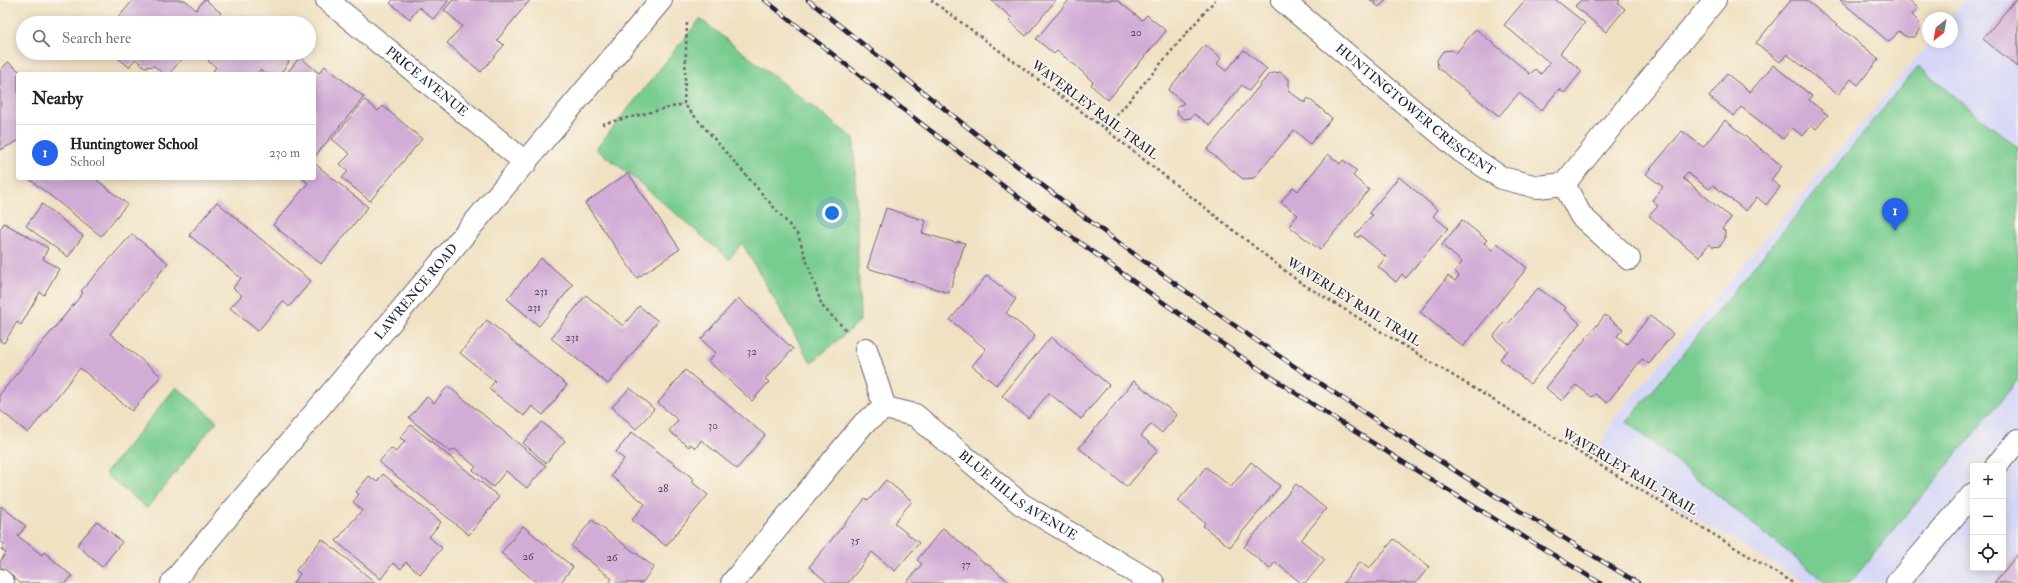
<!DOCTYPE html>
<html lang="en">
<head>
<meta charset="utf-8">
<style>
	:root { --surface:#fff; --page:#f6f6f6; --text:#222; --muted:#767676; --line:#e0e0e0; --accent:#2563eb }
	body { margin:0; font-family:"IM FELL Double Pica",serif; background:var(--page); color:var(--text) }
	.controls { position:absolute; right:12px; bottom:12px; display:grid; overflow:hidden; border-radius:4px; box-shadow:0 2px 10px #0003 }
	.controls button { width:36px; height:36px; display:grid; place-items:center; padding:0; border:0; border-bottom:1px solid var(--line); background:var(--surface); color:var(--text); font:20px sans-serif }
	.compass { position:absolute; left:1922px; top:12px; width:36px; height:36px; border-radius:50%; background:var(--surface); box-shadow:0 2px 10px #0003; rotate:211deg }
	.you { position:absolute; left:832px; top:213px; width:14px; height:14px; margin:-10px; border:3px solid #fff; border-radius:50%; background:#1a73e8; box-shadow:0 0 0 6px #1a73e833 }
	.badge { display:grid; place-items:center; width:26px; height:26px; border-radius:50%; background:var(--accent); color:#fff; font-size:13px; font-weight:700 }
	.pin { position:absolute; translate:-50% -33px; filter:drop-shadow(0 1px 2px #0008) }
	.pin::after { content:''; position:absolute; top:21px; width:14px; height:12px; background:inherit; clip-path:polygon(0 0,100% 0,50% 100%) }
	.list { margin:0; padding:0; list-style:none }
	h2 { display:flex; justify-content:space-between; align-items:center; height:52px; margin:0; padding:0 16px; font-size:17px }
	h2 small { font-size:13px; font-weight:400; color:var(--muted) }
	.list li { display:grid; grid-template-columns:26px 1fr auto; gap:12px; align-items:center; box-sizing:border-box; height:56px; padding:0 16px; border-top:1px solid var(--line) }
	.list b { display:block; font-size:15px; white-space:nowrap }
	.list p { margin:0; font-size:13px; white-space:nowrap; color:var(--muted) }
	.list em { font-size:13px; font-style:normal; color:var(--muted) }
	.icon { flex:none; width:22px; height:22px; fill:none; stroke:currentColor; stroke-width:2; stroke-linecap:round; stroke-linejoin:round }
	.map { position:relative; flex:none; width:2018px; height:583px; overflow:hidden }
	.search { position:absolute; background:var(--surface); box-shadow:0 2px 10px #0003; left:16px; top:16px; width:300px; height:44px; display:flex; align-items:center; gap:10px; box-sizing:border-box; padding:0 14px; border-radius:22px; color:var(--muted); font-size:15px }
	.panel { position:absolute; background:var(--surface); box-shadow:0 2px 10px #0003; left:16px; top:72px; width:300px; height:108px; border-radius:4px }
	.map>svg:first-child { display:block }
</style>
</head>
<body>
<div class="map">
<svg width="2018" height="583" viewBox="0 0 2018 583">
	<rect width="100%" height="100%" fill="#fbf7ec"/>
	<filter id="ink" filterUnits="userSpaceOnUse"><feTurbulence type="fractalNoise" baseFrequency=".025" numOctaves="2"/><feDisplacementMap in="SourceGraphic" scale="8" xChannelSelector="R" yChannelSelector="G"/><feConvolveMatrix kernelMatrix="1 2 1 2 8 2 1 2 1" color-interpolation-filters="sRGB"/></filter>
	<filter id="wash" filterUnits="userSpaceOnUse"><feTurbulence type="fractalNoise" baseFrequency=".012" numOctaves="4" result="noise"/><feDisplacementMap in="SourceGraphic" scale="16" xChannelSelector="R" yChannelSelector="G"/><feGaussianBlur stdDeviation="0.9" result="paint"/><feColorMatrix in="noise" values="0 0 0 0 0 0 0 0 0 0 0 0 0 0 0 0 0 1.4 0 .05"/><feComposite in="paint" operator="in"/></filter>
	<g filter="url(#wash)">
		<rect width="100%" height="100%" fill="#f0e1c3"/>
		<!-- built -->
		<path fill="#d6d7f8" fill-rule="evenodd" d="M1965,0H2018V583H1806L1595,458L1613,420L1930,42H1952V18H1950ZM1973,466H2003V568H1973Z"/>
		<!-- green -->
		<path fill="#77cc8f" stroke="#4c7765" d="M700,19L854,139L860,321L811,363L742,243L729,259L628,173L596,149Z
			M1918,66L2018,148V380L1850,583H1826L1627,422Z
			M176,387L217,421L147,508L105,474Z"/>
		<g id="blocks">
			<!-- building -->
			<path fill="#d1acd6" d="M133,0H185L196,10L204,0H206L221,13L213,23H114Z
				M393,0H449L433,19L419,7L410,19L390,3Z
				M453,0H530L497,40L504,45L481,72L447,43L462,26L444,10Z
				M991,0H1056L1026,36L1009,21L1012,18Z
				M1069,0H1117L1142,20L1147,15L1166,31L1108,100L1091,85L1093,82L1075,65L1057,51L1054,54L1036,39Z
				M1370,0H1386L1379,7Z
				M1525,0H1556L1585,23L1560,53L1582,71L1564,93L1559,89L1541,111L1519,93L1499,116L1438,68L1437,60L1443,51L1452,50L1456,53L1476,29L1530,74L1535,69L1541,74L1550,63L1504,25Z
				M1581,0H1620L1618,3L1625,9L1606,32L1575,6Z
				M1791,0H1806L1879,59L1858,85L1851,79L1838,95L1787,54L1780,62L1756,43Z
				M1840,0H1909L1918,8L1912,15L1919,22L1920,28L1915,37H1906L1899,31L1889,42Z
				M2015,0H2018V67L1983,39Z
				M244,16L253,23H239Z
				M1205,45L1221,58L1217,64L1226,71L1244,50L1267,69L1249,91L1242,85L1210,125L1194,114L1191,118L1184,119L1178,114L1177,107L1184,103L1168,90Z
				M112,53H187L169,74H164L154,66L145,67L135,59L129,67Z
				M215,53H287L284,58L289,62L280,74H265L260,70L257,74H217L213,71L216,67L208,61Z
				M300,57L319,73L325,66L364,97L316,155L314,154V74H286Z
				M8,62L23,74H18V141L0,150V71Z
				M1773,65L1812,96L1809,100L1828,115L1816,129L1812,125L1803,136L1792,128L1783,139L1741,107L1734,116L1709,97L1727,74L1750,92Z
				M1280,72L1289,79V91L1305,103L1308,98L1332,118L1310,144L1294,130L1254,178L1243,179L1207,150L1269,74Z
				M365,100L378,111L383,106L422,139L370,201L342,178L348,171L340,164L350,154L332,139Z
				M1725,120L1782,166L1771,180L1780,187L1766,205L1757,197L1746,211L1713,185L1709,189L1688,173L1683,178L1731,218L1722,229L1725,231V239L1720,246L1712,247L1709,244L1699,257L1649,216L1658,206L1652,200L1663,187L1646,174L1682,131L1703,147Z
				M1328,154L1340,164L1343,160L1357,171L1353,176L1369,190L1320,250L1289,226L1298,215L1281,202L1293,187L1298,191Z
				M314,163L368,207L321,264L273,225L308,183L302,178H314Z
				M628,173L680,249L637,278L585,203Z
				M1399,177L1438,210L1433,216L1448,228L1406,278L1402,274L1396,282L1378,267L1386,257L1360,235L1358,238L1355,235L1372,215L1369,213Z
				M28,178H98L97,180L127,204L101,236Z
				M217,202L311,281L289,307L283,301L258,331L230,308L242,295L233,288L241,278L189,235Z
				M42,204L83,236L68,257L26,226Z
				M886,208L926,221L922,233L957,243V241L965,243L949,293L867,268Z
				M1462,220L1487,240L1484,243L1492,250L1497,243L1527,268L1463,347L1420,312L1448,276L1455,281L1459,276L1455,271L1462,262L1442,245Z
				M4,223L48,248L43,259L59,269L44,295L40,292L21,325L17,322L4,343L0,341V230Z
				M132,234L168,263L110,334L161,376L132,411L80,368L28,433L0,410V394L83,293L81,291Z
				M541,258L573,285L539,326L507,299Z
				M987,275L1016,299L1006,313L1035,336L996,385L972,366L986,349L950,320Z
				M1538,288L1566,308L1564,310L1580,323L1530,384L1500,359L1508,350L1493,337L1505,322L1508,324Z
				M586,295L623,326L639,306L658,321L608,384L551,338Z
				M738,298L793,349L765,379L769,382L752,401L708,361L716,353L701,339Z
				M1605,315L1623,329L1617,336L1627,344L1650,316L1673,334L1649,364L1642,359L1607,403L1595,394L1592,397L1576,385L1562,401L1546,388Z
				M487,320L567,385L543,415L532,406L524,416L489,389L495,381L460,353Z
				M1051,337L1109,385L1081,419L1049,393L1028,418L1002,396Z
				M685,370L765,435L737,469L701,440L696,448L690,444L689,447L669,431L678,420L658,403Z
				M1134,381L1177,415L1162,433L1151,424L1141,436L1158,450L1127,487L1079,448Z
				M448,386L546,466L527,488L506,471L493,487L473,470L476,467L455,449L450,452L409,418L427,397L434,403Z
				M630,388L654,409L636,429L612,407Z
				M542,422L565,441L546,463L523,443Z
				M411,425L499,497L469,535L379,462L391,448L396,452L405,441L400,438Z
				M632,432L694,479L692,482L708,495L666,546L632,520L645,504L611,476L624,459L616,452Z
				M1251,462L1280,486L1230,547L1203,526L1205,523L1178,501L1206,467L1231,487Z
				M383,474L441,522L429,537L442,548L420,574L406,562L401,569L393,563L381,579L336,541L362,510L353,502L359,494L356,492L369,476L377,482Z
				M886,480L912,501L894,523L919,543L895,571L872,552L848,583H828L809,567L865,499L868,501Z
				M1296,484L1326,509L1301,540L1325,560L1305,583H1301L1275,562L1270,569L1244,547Z
				M1,506L26,526L18,536L42,555L44,552L72,576L66,583H20L0,566V561L6,553L1,549L5,545L0,541Z
				M592,520L654,567L642,583H609L612,579L571,546Z
				M97,521L122,542L102,567L77,545Z
				M523,526L573,567L560,583H537L501,553Z
				M943,528L986,564L987,563L1010,583H906L922,564L917,560Z
				M322,539L376,583H293L300,574L296,570Z
				M1394,539L1429,567L1416,583H1343L1360,562L1369,569Z
				M2018,554V583H1994Z"/>
		</g>
	</g>
	<g filter="url(#ink)">
		<use href="#blocks" fill-opacity="0" stroke="#6a656b" stroke-width="1"/>
		<g fill="none" stroke-linecap="round" stroke-linejoin="round">
			<defs>
				<g id="minor">
					<path id="s1" d="M327,0L526,163"/>
					<path id="s2" d="M1282,0L1461,151L1502,178L1537,187L1564,184L1715,0"/>
					<path d="M1564,184L1581,216L1629,259"/>
					<path d="M866,349L885,408"/>
					<path d="M1996,466L2018,440"/>
					<path d="M0,580L3,583"/>
					<path id="s3" d="M172,583L661,0"/>
					<path id="s4" d="M732,583L864,423L885,408L915,415L1021,504L1153,583"/>
					<path d="M1897,583L1973,494"/>
				</g>
			</defs>
			<!-- minor casing -->
			<use href="#minor" stroke="#6a656b" stroke-width="24"/>
			<!-- path -->
			<path stroke="#6a656b" stroke-width="2.5" stroke-dasharray="3 3" stroke-linecap="butt" d="M931,0L1105,129L1298,281L1793,583
				M687,23L684,104L798,235L822,306L846,330
				M602,124L684,104
				M1105,129L1215,0"/>
			<!-- minor -->
			<use href="#minor" stroke="#fff" stroke-width="22"/>
			<defs>
				<path id="rail" d="M765,0C922,127 1083,249 1249,362C1363,439 1482,512 1600,583
					M808,0C930,98 1052,196 1180,287C1328,393 1482,489 1638,583"/>
			</defs>
			<!-- rail casing -->
			<use href="#rail" stroke="#22223b" stroke-width="4.5"/>
			<!-- rail -->
			<use href="#rail" stroke="#fbf7ec" stroke-width="3" stroke-dasharray="9" stroke-linecap="butt"/>
		</g>
	</g>
	<g text-anchor="middle" dominant-baseline="central" stroke-width="3.5" stroke-linejoin="round" paint-order="stroke">
		<!-- number labels -->
		<g font-size="11" fill="#4e4462">
			<text x="1136" y="32">20</text>
			<text x="541" y="291">231</text>
			<text x="534" y="307">231</text>
			<text x="572" y="337">231</text>
			<text x="752" y="351">32</text>
			<text x="713" y="425">30</text>
			<text x="663" y="488">28</text>
			<text x="855" y="540">35</text>
			<text x="528" y="556">26</text>
			<text x="612" y="557">26</text>
			<text x="966" y="564">37</text>
		</g>
		<!-- street labels -->
		<g font-size="13" fill="#22223b" stroke="#fbf7ec">
			<text stroke="none"><textPath href="#s1" startOffset="129">PRICE AVENUE</textPath></text>
			<text stroke="none"><textPath href="#s2" startOffset="173">HUNTINGTOWER CRESCENT</textPath></text>
			<text transform="translate(1095 110) rotate(37)">WAVERLEY RAIL TRAIL</text>
			<text stroke="none"><textPath href="#s3" startOffset="380">LAWRENCE ROAD</textPath></text>
			<text transform="translate(1354 302) rotate(32)">WAVERLEY RAIL TRAIL</text>
			<text transform="translate(1630 472) rotate(31)">WAVERLEY RAIL TRAIL</text>
			<text stroke="none"><textPath href="#s4" startOffset="395">BLUE HILLS AVENUE</textPath></text>
		</g>
	</g>
</svg>
<div class="controls">
<button>+</button>
<button>−</button>
<button><svg class="icon" aria-label="locate" viewBox="0 0 24 24"><circle cx="12" cy="12" r="6"/><path d="M12 2v4M12 18v4M2 12h4M18 12h4"/></svg></button>
</div>
<svg class="compass" viewBox="-18 -18 36 36"><path d="M0-13l5 13h-10z" fill="#e53935"/><path d="M0 13l5-13h-10z" fill="#767676"/></svg>
<div class="you"></div>
<div class="pin badge" style="left:1895px;top:231px">1</div>
<div class="search"><svg class="icon" aria-label="search" viewBox="0 0 24 24"><circle cx="10" cy="10" r="6"/><path d="M15 15l6 6"/></svg>Search here</div>
<section class="panel">
<h2>Nearby<small></small></h2>
<ul class="list">
<li><span class="badge">1</span><div><b>Huntingtower School</b><p>School</p></div><em>230 m</em></li>
</ul>
</section>
</div>
</body>
</html>
